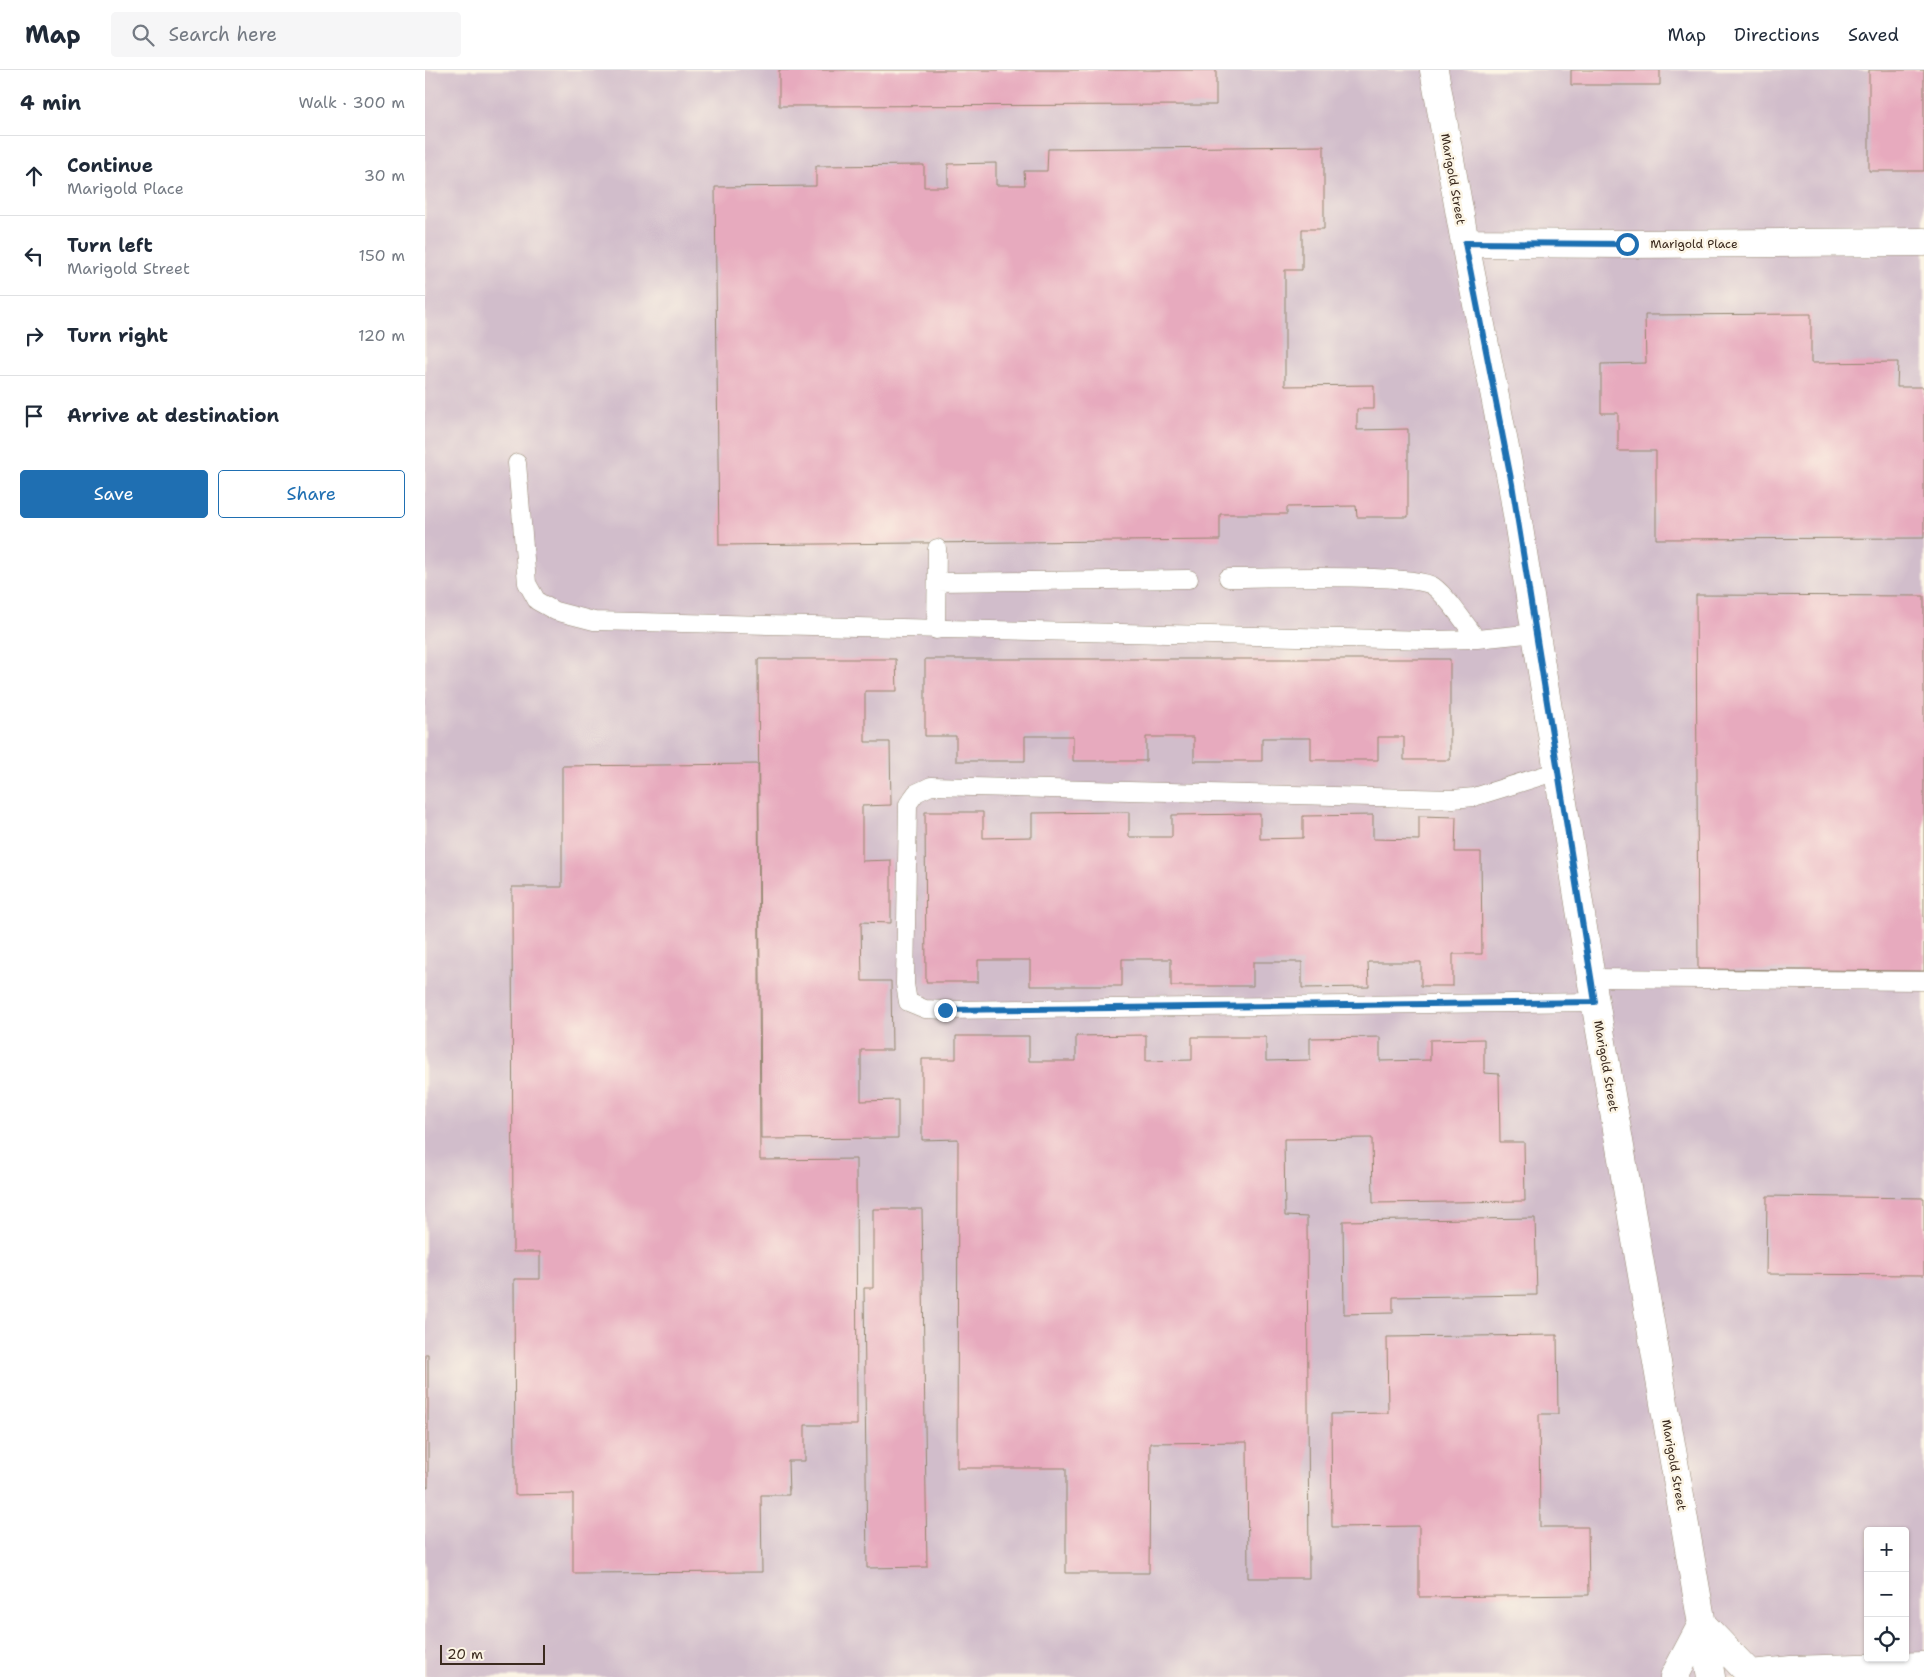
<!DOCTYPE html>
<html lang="en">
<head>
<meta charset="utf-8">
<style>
	:root { --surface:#fff; --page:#f6f6f7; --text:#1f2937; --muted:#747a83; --line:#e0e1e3; --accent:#1f6fb2 }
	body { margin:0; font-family:"Shantell Sans",sans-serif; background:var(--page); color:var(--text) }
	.controls { position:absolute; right:15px; bottom:15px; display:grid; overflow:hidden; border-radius:5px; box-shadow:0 1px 4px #0004 }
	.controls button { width:45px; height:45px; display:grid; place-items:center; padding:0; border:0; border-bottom:1px solid var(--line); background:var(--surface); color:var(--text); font:25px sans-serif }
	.scale { position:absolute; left:15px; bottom:12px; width:105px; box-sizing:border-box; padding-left:5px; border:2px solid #3b2a1e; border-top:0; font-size:14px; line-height:18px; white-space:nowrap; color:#3b2a1e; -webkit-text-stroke:4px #fcf5e5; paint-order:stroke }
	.stop { position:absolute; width:15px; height:15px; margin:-11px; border:4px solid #1f6fb2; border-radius:50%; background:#fff }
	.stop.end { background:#1f6fb2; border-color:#fff; box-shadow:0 1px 5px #0008 }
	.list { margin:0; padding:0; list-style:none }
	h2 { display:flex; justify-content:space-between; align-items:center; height:65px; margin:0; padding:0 20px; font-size:21px }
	h2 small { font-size:16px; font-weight:400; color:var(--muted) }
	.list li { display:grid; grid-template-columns:32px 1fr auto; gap:15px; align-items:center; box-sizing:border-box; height:80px; padding:0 20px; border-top:1px solid var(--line) }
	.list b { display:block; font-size:19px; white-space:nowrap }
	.list p { margin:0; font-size:16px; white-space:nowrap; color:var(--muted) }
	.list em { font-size:16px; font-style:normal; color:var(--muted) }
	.actions { display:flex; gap:10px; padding:15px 20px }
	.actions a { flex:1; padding:11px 0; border:1px solid var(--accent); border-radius:5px; text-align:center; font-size:18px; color:var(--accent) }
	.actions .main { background:var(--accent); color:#fff }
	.icon { flex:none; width:28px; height:28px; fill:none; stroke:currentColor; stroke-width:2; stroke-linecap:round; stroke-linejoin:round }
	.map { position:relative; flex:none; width:1499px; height:1607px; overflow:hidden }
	header { display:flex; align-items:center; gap:30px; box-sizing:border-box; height:70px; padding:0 25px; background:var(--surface); border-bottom:1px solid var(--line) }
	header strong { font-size:24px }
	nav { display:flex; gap:28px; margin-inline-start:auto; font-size:18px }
	.search { width:350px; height:45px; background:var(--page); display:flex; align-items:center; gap:12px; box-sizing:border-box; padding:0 18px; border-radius:5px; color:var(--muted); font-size:19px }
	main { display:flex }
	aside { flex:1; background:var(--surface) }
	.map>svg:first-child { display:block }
</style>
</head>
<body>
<header>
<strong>Map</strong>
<div class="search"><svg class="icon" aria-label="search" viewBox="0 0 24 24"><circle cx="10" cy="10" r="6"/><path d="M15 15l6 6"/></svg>Search here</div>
<nav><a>Map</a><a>Directions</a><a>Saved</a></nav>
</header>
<main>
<aside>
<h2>4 min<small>Walk · 300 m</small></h2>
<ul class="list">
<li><svg class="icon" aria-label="ahead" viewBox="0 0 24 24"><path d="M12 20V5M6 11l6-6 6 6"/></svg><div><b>Continue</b><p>Marigold Place</p></div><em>30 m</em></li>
<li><svg class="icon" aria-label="left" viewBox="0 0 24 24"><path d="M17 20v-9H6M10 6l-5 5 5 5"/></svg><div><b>Turn left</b><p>Marigold Street</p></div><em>150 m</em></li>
<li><svg class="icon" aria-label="right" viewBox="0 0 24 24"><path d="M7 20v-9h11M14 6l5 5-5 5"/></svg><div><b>Turn right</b></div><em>120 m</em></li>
<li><svg class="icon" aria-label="arrive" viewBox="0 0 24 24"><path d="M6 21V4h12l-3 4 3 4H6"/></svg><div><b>Arrive at destination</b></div></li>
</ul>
<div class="actions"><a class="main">Save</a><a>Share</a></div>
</aside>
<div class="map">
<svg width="1499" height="1607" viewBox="0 0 1499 1607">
	<rect width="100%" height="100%" fill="#fcf5e5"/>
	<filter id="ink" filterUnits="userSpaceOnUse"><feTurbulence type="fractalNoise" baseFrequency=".02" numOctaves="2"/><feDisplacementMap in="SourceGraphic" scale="10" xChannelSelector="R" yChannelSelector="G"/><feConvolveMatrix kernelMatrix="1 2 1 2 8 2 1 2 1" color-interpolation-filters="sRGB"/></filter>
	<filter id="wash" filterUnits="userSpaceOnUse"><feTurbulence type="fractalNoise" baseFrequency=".0096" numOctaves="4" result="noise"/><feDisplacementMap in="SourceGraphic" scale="20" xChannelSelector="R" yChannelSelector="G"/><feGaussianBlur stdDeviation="1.12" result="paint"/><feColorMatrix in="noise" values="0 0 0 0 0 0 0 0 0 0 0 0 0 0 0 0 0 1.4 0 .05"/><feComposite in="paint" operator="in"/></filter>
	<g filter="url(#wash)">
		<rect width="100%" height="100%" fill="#efe4c4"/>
		<!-- industrial -->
		<path fill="#d1bdcb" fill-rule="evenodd" d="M0,0H1499V1607H0ZM1443,1461H1480V1588H1443Z"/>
		<g id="blocks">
			<!-- building -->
			<path fill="#e7aabe" d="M354,0H791V35L354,36Z
				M1146,0H1235V15H1146Z
				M1444,0H1499V101H1444Z
				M899,76V159H877V200H860V316L949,315V339H932V360L983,359V447H932L931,436L862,437V444H795V470L294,475L290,117L391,116V96L499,95V117H523V94L571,93V115H600L599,101H622L623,79Z
				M1386,244V293L1473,292L1472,317H1499V468L1231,469V381H1193V343H1176V294L1221,293L1220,245Z
				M1271,525L1499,526V901L1273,899Z
				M333,589H471L472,621H440V672H465L466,735L437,736V791L466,790V853L436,852L437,911H466L467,980H436V1031L473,1030V1068L336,1069Z
				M500,589H1025V690H979V667H953V690H886V668H837V691H769V667H721V691H648V666H600V691H531V666H500Z
				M333,694L335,1090L431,1089L432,1355H380V1391H363L364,1425H336L337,1502L148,1503V1424L90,1425L89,1209H115V1182H88L87,817H137V696Z
				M500,742H558V768L607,767V743L704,742V767H747V745L835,744V769L878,768V746L948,745V769L994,770V746L1031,747L1030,782H1056L1057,884H1028V916H996V892H943L944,917L877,918V892H828V916H746V889H697V916H605V890H553V912H501Z
				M721,965V991L767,990V967H841V991L885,990V968L955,967V991L1005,990V970L1059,969V1003L1074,1004L1075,1072H1099L1100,1131L948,1133L947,1068L859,1069L860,1146L882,1147L884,1508H823L822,1372L725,1373L724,1503H641V1398H532L533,1069L497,1070V989H531V966H604V991H651V966Z
				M1342,1126L1499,1128V1205L1341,1204Z
				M448,1139H497L502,1497L442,1498L439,1218H448Z
				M1110,1148L1112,1225L968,1227V1243L919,1244L918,1151Z
				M1132,1265L1133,1344H1114L1115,1457H1163L1164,1525L994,1527V1456L907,1457L906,1344L963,1343L962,1267Z
				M0,1284H3V1417H0Z"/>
		</g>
	</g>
	<g filter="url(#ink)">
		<use href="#blocks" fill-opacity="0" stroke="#958771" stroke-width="1"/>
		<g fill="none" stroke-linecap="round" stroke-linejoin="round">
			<defs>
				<path id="lane" d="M92,393L102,513L112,531L130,541L169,551L1006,570L1052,569L1111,563
					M803,508C835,508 990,503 1008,516C1024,528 1040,554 1052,569
					M512,512L764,509
					M511,560L512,478
					M1133,701L1049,727L1028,729L506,716L491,723L483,734L480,914L483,932L500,939L520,940L1170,932
					M1166,908L1499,911"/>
				<path id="street" d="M1009,0L1040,173L1087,414L1166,908L1286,1607
					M1040,173L1202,174L1499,172
					M1249,1607L1277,1554L1325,1604L1366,1600L1499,1596"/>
			</defs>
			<!-- lane casing -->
			<use href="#lane" stroke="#958771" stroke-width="19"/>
			<!-- street casing -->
			<use href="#street" stroke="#958771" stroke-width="29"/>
			<!-- lane -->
			<use href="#lane" stroke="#fff" stroke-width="18"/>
			<!-- street -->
			<use href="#street" stroke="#fff" stroke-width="28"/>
		</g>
	</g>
	<g fill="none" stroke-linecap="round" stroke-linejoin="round" filter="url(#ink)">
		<!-- route -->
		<path stroke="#1f6fb2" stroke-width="6" d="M520,940L1170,932L1087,414L1040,173L1202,174"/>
	</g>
	<g text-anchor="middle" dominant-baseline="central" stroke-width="5" stroke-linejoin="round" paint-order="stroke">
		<!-- street labels -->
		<g font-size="12" fill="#3b2a1e" stroke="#fcf5e5">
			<text transform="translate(1028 109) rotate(80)">Marigold Street</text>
			<text x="1269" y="174">Marigold Place</text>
			<text transform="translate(1181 996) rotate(80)">Marigold Street</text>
			<text transform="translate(1249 1395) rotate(80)">Marigold Street</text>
		</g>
	</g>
</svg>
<div class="controls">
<button>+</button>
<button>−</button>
<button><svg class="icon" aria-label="locate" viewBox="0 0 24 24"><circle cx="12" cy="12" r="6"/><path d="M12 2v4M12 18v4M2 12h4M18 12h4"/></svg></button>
</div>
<div class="scale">20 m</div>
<div class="stop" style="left:1202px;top:174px"></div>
<div class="stop end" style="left:520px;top:940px"></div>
</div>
</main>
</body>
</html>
